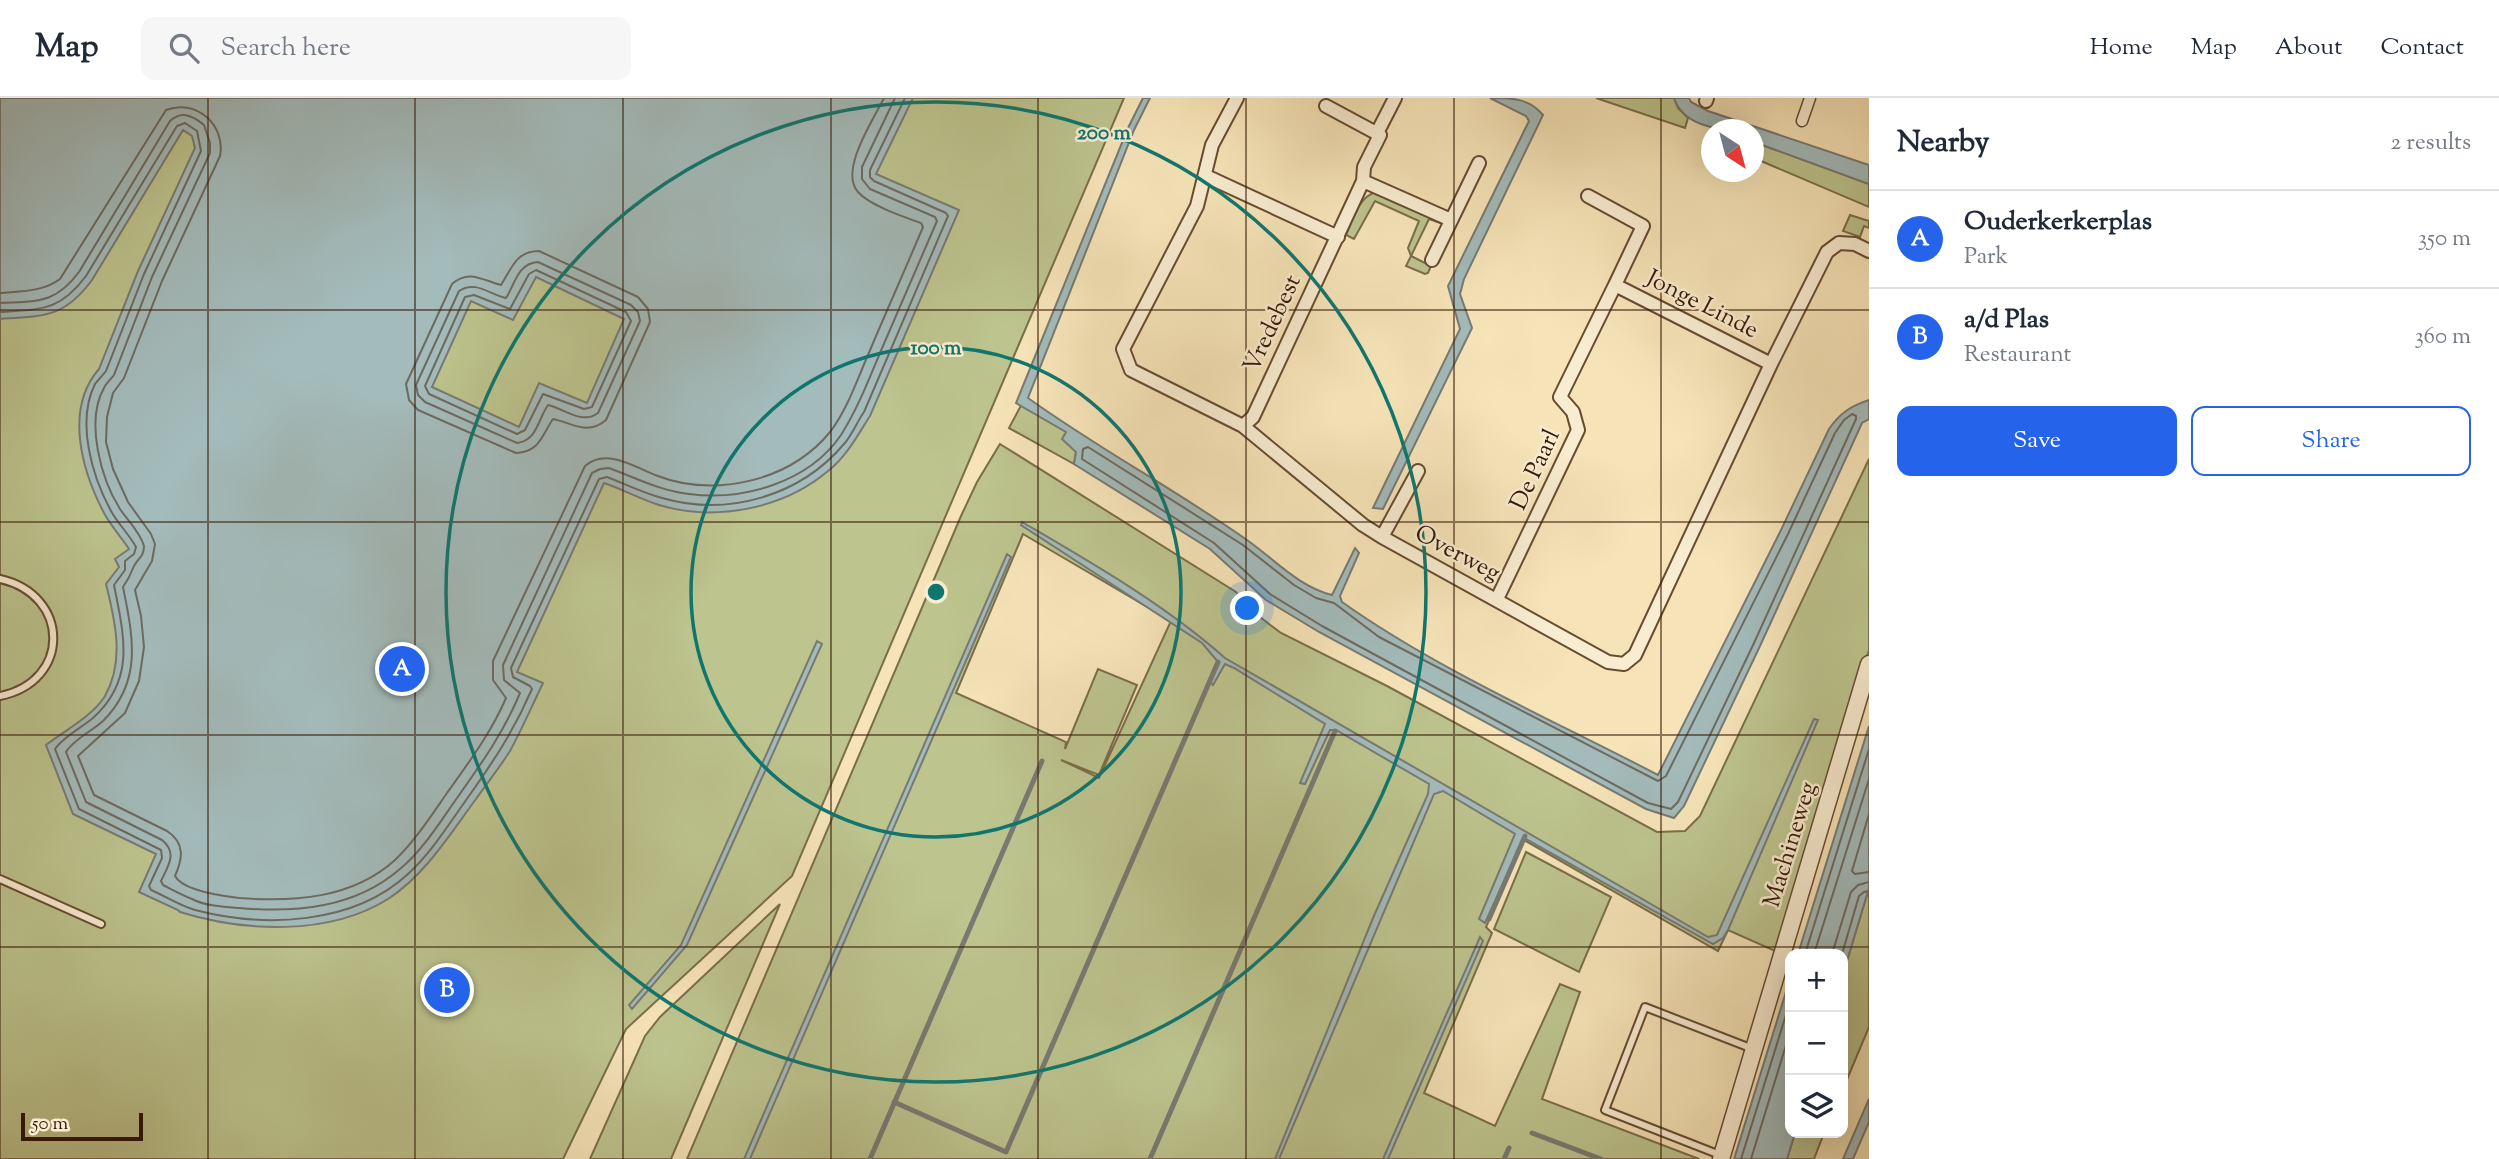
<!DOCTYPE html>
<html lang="en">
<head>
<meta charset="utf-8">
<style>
	:root { --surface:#fff; --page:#f6f6f7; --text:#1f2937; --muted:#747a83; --line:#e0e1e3; --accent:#2563eb }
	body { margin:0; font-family:"Sorts Mill Goudy",serif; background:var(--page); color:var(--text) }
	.controls { position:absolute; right:21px; bottom:21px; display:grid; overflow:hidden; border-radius:14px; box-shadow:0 7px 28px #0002 }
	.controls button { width:63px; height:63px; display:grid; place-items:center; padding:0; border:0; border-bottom:2px solid var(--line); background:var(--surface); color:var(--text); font:35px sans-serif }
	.compass { position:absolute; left:1701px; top:21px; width:63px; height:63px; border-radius:50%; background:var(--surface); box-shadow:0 7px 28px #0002; rotate:144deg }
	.scale { position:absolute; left:21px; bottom:18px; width:122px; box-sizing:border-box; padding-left:7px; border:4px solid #371905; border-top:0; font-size:19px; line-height:24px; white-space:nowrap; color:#371905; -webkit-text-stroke:5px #f9edd1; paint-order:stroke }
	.you { position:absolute; left:1248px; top:511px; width:24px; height:24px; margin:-18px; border:5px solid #fff; border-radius:50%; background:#1a73e8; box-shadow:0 0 0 10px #1a73e833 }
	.badge { display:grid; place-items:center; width:46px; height:46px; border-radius:50%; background:var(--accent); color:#fff; font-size:23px; font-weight:700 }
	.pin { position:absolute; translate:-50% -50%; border:4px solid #fff; box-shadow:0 2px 7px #0006 }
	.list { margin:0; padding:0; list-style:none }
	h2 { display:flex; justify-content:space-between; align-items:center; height:91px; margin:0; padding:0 28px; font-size:30px }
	h2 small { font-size:23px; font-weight:400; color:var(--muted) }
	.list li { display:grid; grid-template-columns:46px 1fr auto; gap:21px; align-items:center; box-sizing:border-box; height:98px; padding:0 28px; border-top:2px solid var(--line) }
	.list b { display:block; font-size:26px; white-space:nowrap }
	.list p { margin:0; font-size:23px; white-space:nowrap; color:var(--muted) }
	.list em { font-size:23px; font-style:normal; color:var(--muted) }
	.actions { display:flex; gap:14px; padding:21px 28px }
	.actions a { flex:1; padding:16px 0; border:2px solid var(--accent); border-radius:14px; text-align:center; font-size:24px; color:var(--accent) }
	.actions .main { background:var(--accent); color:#fff }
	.icon { flex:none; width:38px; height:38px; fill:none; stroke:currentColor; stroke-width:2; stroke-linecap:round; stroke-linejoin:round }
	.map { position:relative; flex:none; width:1869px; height:1061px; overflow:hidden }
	header { display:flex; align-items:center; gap:42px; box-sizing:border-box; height:98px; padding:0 35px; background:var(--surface); border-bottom:2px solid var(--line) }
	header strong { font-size:33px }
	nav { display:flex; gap:38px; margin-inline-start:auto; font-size:24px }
	.search { width:490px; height:63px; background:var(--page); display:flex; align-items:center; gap:18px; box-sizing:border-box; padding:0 24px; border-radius:14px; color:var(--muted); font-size:26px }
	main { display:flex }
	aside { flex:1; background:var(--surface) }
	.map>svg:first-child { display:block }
</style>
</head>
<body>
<header>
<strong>Map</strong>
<div class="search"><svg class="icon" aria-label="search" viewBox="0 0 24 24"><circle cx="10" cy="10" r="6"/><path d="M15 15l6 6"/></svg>Search here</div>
<nav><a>Home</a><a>Map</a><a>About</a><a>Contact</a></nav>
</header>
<main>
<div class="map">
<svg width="1869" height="1061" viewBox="0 0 1869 1061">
	<rect width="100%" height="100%" fill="#f6e4b8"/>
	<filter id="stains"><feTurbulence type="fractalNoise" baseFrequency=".00286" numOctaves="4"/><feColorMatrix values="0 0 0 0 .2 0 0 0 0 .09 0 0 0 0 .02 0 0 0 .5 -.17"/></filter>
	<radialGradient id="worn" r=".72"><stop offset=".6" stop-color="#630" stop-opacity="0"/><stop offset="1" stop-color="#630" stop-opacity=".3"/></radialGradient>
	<!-- green -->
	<path fill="#bdc48e" stroke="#7a6e4a" stroke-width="2" fill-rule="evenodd" d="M0,0H1124L792,778L626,931L563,1061H0Z
		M1596,0H1674L1678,10L1688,20L1685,30Z
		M1754,44L1869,86V109L1754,60Z
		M1377,94L1438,118L1440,125L1429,121L1411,158L1431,168L1428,175L1425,176L1406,168L1411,158L1408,150L1419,123L1375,103L1354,141L1346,137C1353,122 1359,97 1377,94Z
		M1850,117L1869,123V130L1864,128L1860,139L1843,133Z
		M1025,300L1066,334L1076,354L1074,366L1009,330Z
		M1000,346L1236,494L1256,516L1281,535L1387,588L1657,734L1685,733L1700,718L1869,361V552L1775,853L1728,832L1718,853L1524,742L1486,829L1492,835L1424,995L1495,1028L1560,886L1580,894L1542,1001L1699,1061H687L961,418L977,384ZM1023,436L1171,523L1099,680L1061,662L1099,677L1137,587L1098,571L1065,651L1066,644L956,595Z
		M1526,754L1611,799L1579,874L1494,831Z
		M1869,790V929L1843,991V876Z
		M780,806L671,1061H590L645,938L660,919Z
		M1795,1035H1824L1814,1061H1787Z"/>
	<!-- water -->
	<path fill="#a3bbbb" stroke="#787a72" stroke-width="2" fill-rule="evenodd" d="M0,0H913L876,76L959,112L870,318C857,338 847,358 828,373C783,411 715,424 659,407C640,401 622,391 604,385L517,574L543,585C532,608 522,631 510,653C500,669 487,685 476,701C450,736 425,777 388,801C329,838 244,834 180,814L178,812L139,794L156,756L73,716L46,647C64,633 93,618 105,598C125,563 115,522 106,486L119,469L115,461L129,451C121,439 111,428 104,415C82,373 64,311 99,271L138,173L195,50L192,38L183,32L92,182C64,220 44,218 0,221ZM536,179L624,221L587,305L539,285L519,329L432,289L471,203L513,222Z
		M1143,0H1150L1134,32L1028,300C1099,351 1176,392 1247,442C1274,461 1299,489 1332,497L1355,450L1359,455L1340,498L1342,504C1438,572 1553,622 1658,677L1781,432L1829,331C1840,315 1851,308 1869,302V321L1862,325L1760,548L1684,708L1674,720L1646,711L1319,534L1266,502L1210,451L1074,366L1076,354L1062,341L1066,334L1016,305L1128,30Z
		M1490,0C1512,0 1529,0 1543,17L1464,181L1460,196L1472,230L1383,411L1373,410L1460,231L1448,188L1529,23L1526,18Z
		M1674,0H1689L1691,4L1708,13L1869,67V86L1754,44V32C1725,32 1685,32 1674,0Z
		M1022,424C1092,465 1164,506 1225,560L1708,839L1717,837L1814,621L1818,622L1728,832L1723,840L1713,846L1524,740L1485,825L1479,821L1515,736L1443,693L1434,696L1279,1061H1275L1373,820L1428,696L1429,686L1336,632H1330L1305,686L1300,685L1325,626L1234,570L1225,566L1213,587L1210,584L1219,565L1202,545L1021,427Z
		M1007,456L1011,459L750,1061H744Z
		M817,543L822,546L687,847L632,911L629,907L681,847Z
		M1869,628V790L1843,876V856H1798Z
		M1480,839L1483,843L1388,1061H1383Z
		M1790,881V1035H1795L1787,1061H1734Z
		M1869,1001V1024L1853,1061H1843Z"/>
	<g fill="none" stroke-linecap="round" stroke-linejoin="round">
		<!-- shore -->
		<path stroke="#6d6a60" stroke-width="2" d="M539,153L638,199L648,211L650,224L606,322C587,338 573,325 553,321C542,337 540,354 516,355L418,312L409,302L406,286L452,186C469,171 482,182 501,187C512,170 516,153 539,153Z
			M538,164L631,207L638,214L640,223L598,315C582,327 565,311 548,307C538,321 537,343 517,345L425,304L418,297L416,287L459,193C475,182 489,196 506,200C515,186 518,165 538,164Z
			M536,172L626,214L631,223L592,309L584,311L543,296L525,332L517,336L429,296L425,288L465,199L474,197L510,211L529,176Z
			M0,195C21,193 43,194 60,181L166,12C197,0 226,28 220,58L162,183L124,280L113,295L107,319L106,344L113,371L128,404L151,436L155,446L152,463L135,492L141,518L144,549L139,583L125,615L78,658L94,697L167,733C185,745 183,760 175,778C183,793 222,798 239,800C293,804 352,801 395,762C415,743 431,718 447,695C469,664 491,635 506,600L493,582V563L585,368C606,350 633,368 655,377C714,400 789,384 830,334C847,312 857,282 868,257C886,214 905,172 923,129L921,125C904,119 869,107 858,94C839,73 873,22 884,0
			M0,205C38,203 55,206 79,174L170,23C182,12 193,18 204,27L210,45V55L152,179L114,277C111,281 106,285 104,290C85,323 101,381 120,411C128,423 140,434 144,448C144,459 138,460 134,468C131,476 128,482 123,489C133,539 143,583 103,623C92,633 73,642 66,654L86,704L162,742C178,755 168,768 161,783L163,787C173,792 182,797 192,801C205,808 224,809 239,810C296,815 355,810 400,771C423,752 440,724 457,700C481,666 504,634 520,595L504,582L503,567L592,375L600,371L609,370C636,380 661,393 689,396C744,403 809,384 841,337C860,307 872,273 886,241C903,202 920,163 937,123L935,119L870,91L862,81V69L895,0
			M0,214C41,211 59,214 86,178L177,28L185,25L197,33L201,53L144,176L106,273C103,277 98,282 95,286C76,324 92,378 111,413C118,426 129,436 136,449L134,456L125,463V472L114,487C124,538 136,581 93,620C81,630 63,639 55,651L79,711L161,752L162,760L149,788L151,792C165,798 180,808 195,812C264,830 353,827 408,776C430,756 447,729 464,705C491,667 513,635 532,591L530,588L513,579L511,570L599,381L607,379C625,386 643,395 662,400C728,419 800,398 844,346C852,337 857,324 864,314L948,118L946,115L874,83L870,79V72L905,0
			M1852,316L1856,318V321L1754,545L1678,704L1671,711L1648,705L1322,528L1270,496L1214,445L1082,361L1083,351L1088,349L1243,447L1294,487L1316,500L1334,505L1379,539L1658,683L1666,678L1788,436L1835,335L1844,322Z
			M1869,716L1852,773L1855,776L1869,774
			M1805,856L1869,651
			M1814,856L1869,681
			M1832,856L1851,794L1858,787L1869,784
			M1842,856L1859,798L1864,794L1869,793
			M1741,1061L1790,904
			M1751,1061L1790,934"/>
		<!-- stream -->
		<path stroke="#787a72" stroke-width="5" d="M1489,821L1525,738
			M894,1004L1006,1054L1218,564
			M1532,1035L1601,1061
			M870,1061L1042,663
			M1150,1061L1335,633
			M1504,1061L1509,1050"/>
		<defs>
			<path id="service" d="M0,481C71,497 71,584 0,598
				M0,781L101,826
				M1720,1057L1605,1012L1645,909L1753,951"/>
			<path id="pedestrian" d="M1802,23L1810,0"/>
			<path id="minor" d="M1237,0L1212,47L1197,108L1123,251L1131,272L1243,328L1363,427L1382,439L1608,564L1624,566L1635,557L1771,266L1827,154L1839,145L1855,146L1869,153
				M1706,3L1707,0
				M1377,35L1395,0
				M1206,78L1338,139
				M1363,83L1451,122
				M1588,98L1643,128L1615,187L1771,266
				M1432,162L1479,65
				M1243,328L1253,319L1363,83L1364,69L1380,37L1326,8
				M1382,439L1418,373
				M1497,501L1578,332L1573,314L1560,299L1615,187"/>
			<path id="tertiary" d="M1721,1061L1869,566"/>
		</defs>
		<!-- service casing -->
		<use href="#service" stroke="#674c32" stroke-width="10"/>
		<!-- pedestrian casing -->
		<use href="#pedestrian" stroke="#674c32" stroke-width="13"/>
		<!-- minor casing -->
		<use href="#minor" stroke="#674c32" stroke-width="16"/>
		<!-- tertiary casing -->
		<use href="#tertiary" stroke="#674c32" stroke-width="19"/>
		<!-- service -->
		<use href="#service" stroke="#f9edd1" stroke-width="6"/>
		<!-- pedestrian -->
		<use href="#pedestrian" stroke="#f9edd1" stroke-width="10"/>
		<!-- minor -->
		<use href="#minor" stroke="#f9edd1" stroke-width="12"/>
		<!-- tertiary -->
		<use href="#tertiary" stroke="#f9edd1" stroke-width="16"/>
	</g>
	<!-- grid -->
	<path fill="none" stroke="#371905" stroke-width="2" stroke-opacity="0.55" d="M208,0V1061M415,0V1061M623,0V1061M831,0V1061M1038,0V1061M1246,0V1061M1454,0V1061M1661,0V1061M0,212H1869M0,424H1869M0,637H1869M0,849H1869"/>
	<!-- distance rings -->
	<g fill="none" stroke="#0f766e" stroke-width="3.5">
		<circle cx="936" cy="494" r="245"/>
		<circle cx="936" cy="494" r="490"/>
	</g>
	<g text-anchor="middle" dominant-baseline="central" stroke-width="5" stroke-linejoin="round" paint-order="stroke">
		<!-- street labels -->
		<g font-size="24" fill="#371905" stroke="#f9edd1">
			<text transform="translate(1702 207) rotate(27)">Jonge Linde</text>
			<text transform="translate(1273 226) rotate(-65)">Vredebest</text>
			<text transform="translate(1536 372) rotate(-65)">De Paarl</text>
			<text transform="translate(1457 456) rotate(28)">Overweg</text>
			<text transform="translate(1791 747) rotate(-73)">Machineweg</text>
		</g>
	</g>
	<circle cx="936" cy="494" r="10" fill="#0f766e" stroke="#f9edd1" stroke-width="3.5"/>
	<g font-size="21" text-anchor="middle" font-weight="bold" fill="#0f766e" stroke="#f9edd1" stroke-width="5" stroke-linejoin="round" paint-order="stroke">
		<text x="1104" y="41">200 m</text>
		<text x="936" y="256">100 m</text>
	</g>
	<rect width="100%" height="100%" filter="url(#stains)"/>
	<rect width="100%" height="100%" fill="url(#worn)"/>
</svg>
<div class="controls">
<button>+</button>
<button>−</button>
<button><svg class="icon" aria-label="layers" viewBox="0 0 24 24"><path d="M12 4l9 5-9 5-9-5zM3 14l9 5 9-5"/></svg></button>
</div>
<svg class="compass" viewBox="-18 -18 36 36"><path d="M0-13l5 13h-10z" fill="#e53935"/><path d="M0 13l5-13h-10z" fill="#747a83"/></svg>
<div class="scale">50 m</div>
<div class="you"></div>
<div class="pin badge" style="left:402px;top:571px">A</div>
<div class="pin badge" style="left:447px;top:892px">B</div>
</div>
<aside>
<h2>Nearby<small>2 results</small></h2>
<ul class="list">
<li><span class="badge">A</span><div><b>Ouderkerkerplas</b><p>Park</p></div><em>350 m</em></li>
<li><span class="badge">B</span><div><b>a/d Plas</b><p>Restaurant</p></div><em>360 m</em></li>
</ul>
<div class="actions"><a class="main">Save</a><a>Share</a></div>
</aside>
</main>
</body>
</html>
